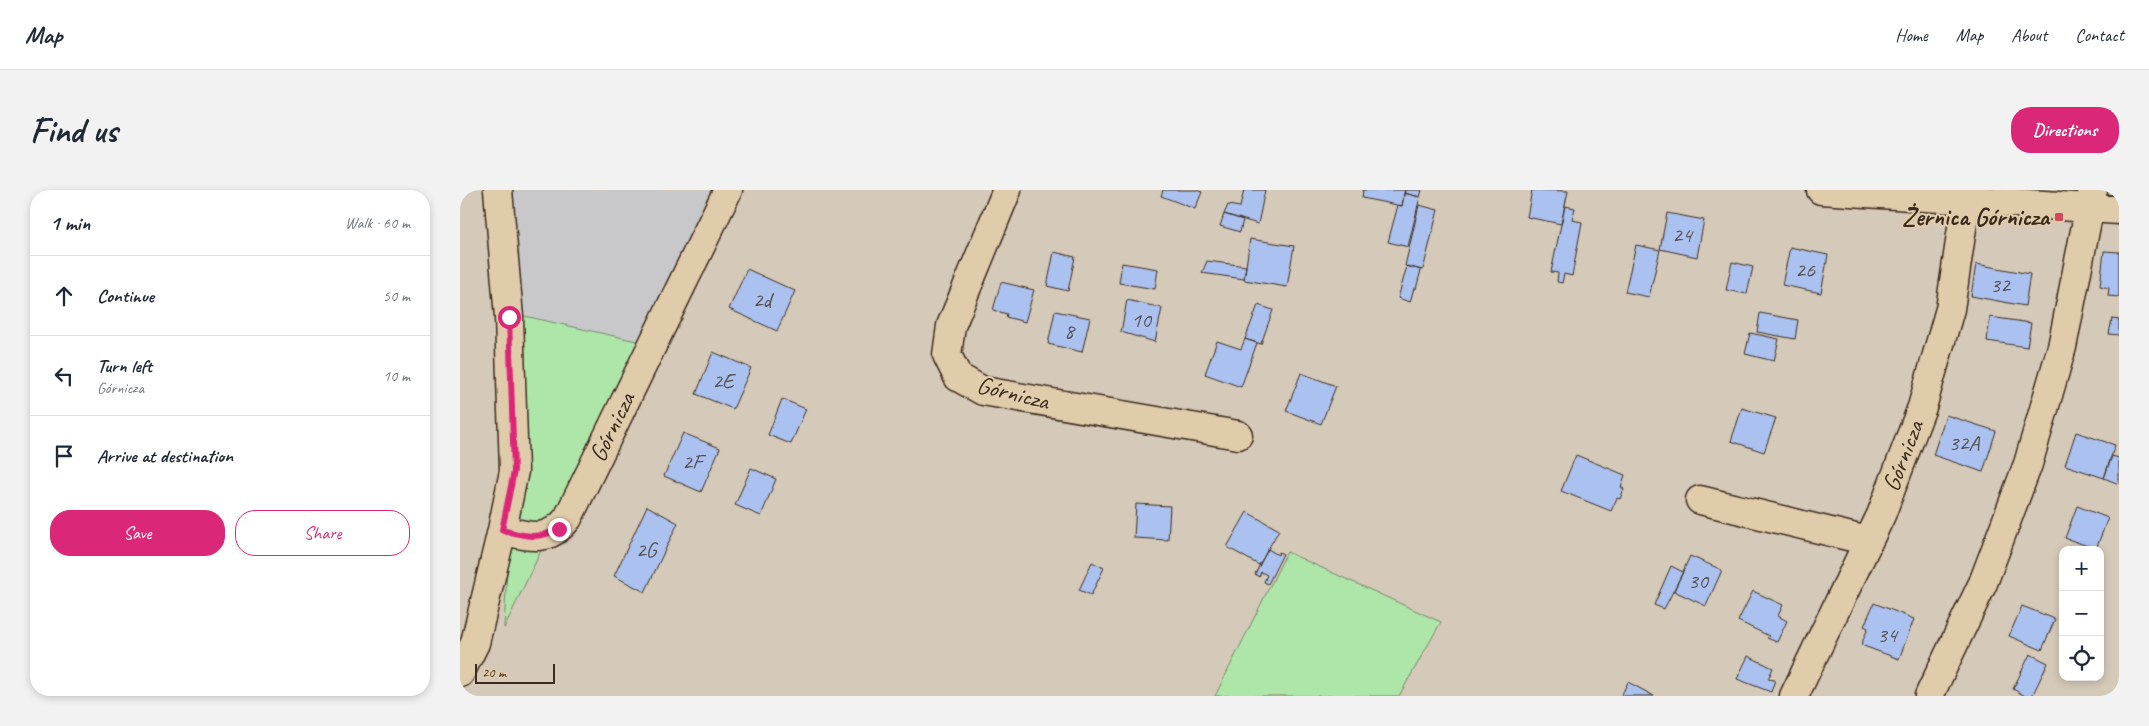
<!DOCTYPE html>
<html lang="en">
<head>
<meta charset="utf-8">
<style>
	:root { --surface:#fff; --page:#f2f2f3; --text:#1f2937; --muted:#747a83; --line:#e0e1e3; --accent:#db2777 }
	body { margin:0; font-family:Caveat,sans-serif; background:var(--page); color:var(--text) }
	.controls { position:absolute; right:15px; bottom:15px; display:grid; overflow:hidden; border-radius:10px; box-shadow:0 2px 8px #0003 }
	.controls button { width:45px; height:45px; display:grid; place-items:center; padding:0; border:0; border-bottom:1px solid var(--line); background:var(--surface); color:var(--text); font:25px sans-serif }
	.scale { position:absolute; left:15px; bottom:12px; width:80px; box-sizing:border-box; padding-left:5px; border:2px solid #3b2a1e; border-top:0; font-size:14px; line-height:18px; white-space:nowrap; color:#3b2a1e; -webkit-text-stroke:4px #e0ccab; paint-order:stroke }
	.stop { position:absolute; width:15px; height:15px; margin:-11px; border:4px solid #db2777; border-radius:50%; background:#fff }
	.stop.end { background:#db2777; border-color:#fff; box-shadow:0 1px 5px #0008 }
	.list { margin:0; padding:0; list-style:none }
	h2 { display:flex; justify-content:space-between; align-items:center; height:65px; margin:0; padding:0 20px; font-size:21px }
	h2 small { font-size:16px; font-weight:400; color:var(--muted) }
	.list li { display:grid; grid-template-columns:32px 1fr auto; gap:15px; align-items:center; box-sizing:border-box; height:80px; padding:0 20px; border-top:1px solid var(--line) }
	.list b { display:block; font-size:19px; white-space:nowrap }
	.list p { margin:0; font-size:16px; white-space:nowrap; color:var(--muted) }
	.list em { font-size:16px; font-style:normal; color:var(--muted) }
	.actions { display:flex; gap:10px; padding:15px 20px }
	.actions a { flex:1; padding:11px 0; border:1px solid var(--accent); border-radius:20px; text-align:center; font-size:18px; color:var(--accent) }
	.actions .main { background:var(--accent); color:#fff }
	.icon { flex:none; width:28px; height:28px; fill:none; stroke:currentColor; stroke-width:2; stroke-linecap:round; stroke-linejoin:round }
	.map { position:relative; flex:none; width:1659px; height:506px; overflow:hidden; border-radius:20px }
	header { display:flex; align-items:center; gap:30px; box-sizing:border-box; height:70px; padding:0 25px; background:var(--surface); border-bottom:1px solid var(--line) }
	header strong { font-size:24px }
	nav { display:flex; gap:28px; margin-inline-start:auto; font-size:18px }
	.intro { display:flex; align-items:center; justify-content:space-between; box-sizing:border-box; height:120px; padding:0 30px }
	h1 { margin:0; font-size:35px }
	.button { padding:12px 22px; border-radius:20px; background:var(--accent); color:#fff; font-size:18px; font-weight:700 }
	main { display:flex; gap:30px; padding:0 30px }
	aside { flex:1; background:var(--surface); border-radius:20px; box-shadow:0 2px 8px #0003 }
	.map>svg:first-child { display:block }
</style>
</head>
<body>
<header>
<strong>Map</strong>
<nav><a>Home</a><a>Map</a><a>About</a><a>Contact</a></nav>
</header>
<div class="intro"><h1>Find us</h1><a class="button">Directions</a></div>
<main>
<aside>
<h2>1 min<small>Walk · 60 m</small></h2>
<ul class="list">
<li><svg class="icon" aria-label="ahead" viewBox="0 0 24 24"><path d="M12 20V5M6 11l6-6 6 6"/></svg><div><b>Continue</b></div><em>50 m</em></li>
<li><svg class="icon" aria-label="left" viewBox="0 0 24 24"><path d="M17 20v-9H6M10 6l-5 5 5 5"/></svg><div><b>Turn left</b><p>Górnicza</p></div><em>10 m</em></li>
<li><svg class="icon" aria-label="arrive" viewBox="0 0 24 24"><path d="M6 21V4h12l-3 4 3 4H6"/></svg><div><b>Arrive at destination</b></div></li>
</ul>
<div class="actions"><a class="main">Save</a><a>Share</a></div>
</aside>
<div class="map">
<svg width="1659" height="506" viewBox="0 0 1659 506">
	<rect width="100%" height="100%" fill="#d5cab9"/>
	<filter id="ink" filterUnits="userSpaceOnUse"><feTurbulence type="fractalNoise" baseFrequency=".02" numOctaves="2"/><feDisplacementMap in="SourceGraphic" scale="10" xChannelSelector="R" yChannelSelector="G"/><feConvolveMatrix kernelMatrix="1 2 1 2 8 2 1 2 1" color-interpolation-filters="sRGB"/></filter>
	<g filter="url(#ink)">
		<!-- built -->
		<path fill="#c8c8ca" d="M49,0H254L181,152L60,125Z"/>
		<!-- green -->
		<path fill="#aee5a9" stroke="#748864" d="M60,125L181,152L44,438Z
			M827,362L981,432L939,506H755Z"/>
		<!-- building -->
		<path fill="#abc2f0" stroke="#3b2a1e" d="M703,0H736L742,2L735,19L701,6Z
			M784,0H805L798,34L764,24L768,15L780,17Z
			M903,0H945L942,16L902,8Z
			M945,0H962L960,7L944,3Z
			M1072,0L1108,1L1101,34L1067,27Z
			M944,3L960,7L948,57L928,52L938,15L942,16Z
			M959,15L978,20L963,80L945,76Z
			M1105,16L1115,18L1112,30L1122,32L1112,86L1104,84L1102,93L1097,92L1098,83L1091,82Z
			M1207,23L1244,30L1237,67L1200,59Z
			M764,24L783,30L780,42L760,36Z
			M790,49L834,56L827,97L784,90Z
			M1176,55L1200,60L1189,107L1165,102Z
			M1330,57L1368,65L1361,103L1322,95Z
			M1644,61L1659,62V107L1648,106L1649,98L1640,96Z
			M594,62L615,67L608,101L587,96Z
			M747,71L786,76L784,89L742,83Z
			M1272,72L1293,77L1287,104L1266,100Z
			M662,73L698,79L695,99L659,93Z
			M1516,74L1570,84L1565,116L1511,106Z
			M947,76L961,80L956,99L954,98L950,112L938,108Z
			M287,79L335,101L317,141L269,119Z
			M541,92L574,100L565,132L546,127L547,124L533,120Z
			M667,110L702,118L695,152L661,142Z
			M798,115L813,120L801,154L785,149Z
			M595,121L630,128L622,162L588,154Z
			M1300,123L1338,130L1335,149L1297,142Z
			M1530,127L1571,133L1567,157L1527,151Z
			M1652,129L1659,130V145L1649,144Z
			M1290,143L1319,149L1314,171L1285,164Z
			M785,149L797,153L781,197L745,184L757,151L781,159Z
			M253,162L291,178L273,219L236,204Z
			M841,183L876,196L861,234L826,221Z
			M322,209L346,219L331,254L308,245Z
			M1282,218L1316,228L1304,262L1271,251Z
			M1486,225L1536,241L1523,282L1473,265Z
			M1616,242L1655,255L1644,288L1605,275Z
			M223,243L260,258L241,302L204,286Z
			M1116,265L1165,285L1161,297L1164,299L1160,309L1157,308L1151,321L1101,301Z
			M1652,266L1659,268V294L1644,288Z
			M291,278L316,289L301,326L275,315Z
			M676,314L710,316L708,350L674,348Z
			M187,316L218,333L185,402L154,386Z
			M1617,316L1648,328L1636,359L1605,348Z
			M787,322L819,340L799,375L767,357Z
			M808,359L818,365L819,362L823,364L808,394L804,392L807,385L801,382L799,387L795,384Z
			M1230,366L1262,380L1246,416L1214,401Z
			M632,372L644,378L631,405L619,400Z
			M1211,376L1223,382L1204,419L1194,415Z
			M1293,401L1323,415L1318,426L1327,431L1317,452L1307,448L1309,446L1278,431Z
			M1414,413L1454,429L1439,469L1401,455L1408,438L1404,436Z
			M1562,416L1595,429L1582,460L1549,446Z
			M1570,464L1588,473L1572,506H1565L1553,499Z
			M1288,466L1313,478L1308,489L1315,490L1311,502L1277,489Z
			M1168,492L1194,506H1161Z"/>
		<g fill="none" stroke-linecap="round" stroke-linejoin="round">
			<defs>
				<path id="minor" d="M547,0L491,136L487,165L498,187L523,201L778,245
					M1361,0L1659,20
					M1240,310L1408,351
					M42,340C70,347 89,353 108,328L268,0
					M0,483L15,453L42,340L54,281L49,127L38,0
					M1334,506L1421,325L1462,217L1490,119L1506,11
					M1469,506L1523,393L1568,274L1602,157L1633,0"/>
			</defs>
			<!-- minor casing -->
			<use href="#minor" stroke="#3b2a1e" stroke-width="31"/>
			<!-- minor -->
			<use href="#minor" stroke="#e0ccab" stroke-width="28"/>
		</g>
	</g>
	<g fill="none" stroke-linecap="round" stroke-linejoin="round" filter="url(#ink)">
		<!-- route -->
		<path stroke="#db2777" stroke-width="6" d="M49,127L54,281L42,340C65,346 77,350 99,339"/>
	</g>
	<!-- markers -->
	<rect fill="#d1495b" stroke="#e0ccab" stroke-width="2" x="1594" y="22" width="10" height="10" rx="2.5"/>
	<g text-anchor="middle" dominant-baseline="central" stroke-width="4" stroke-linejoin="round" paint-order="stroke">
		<!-- number labels -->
		<g font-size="22" fill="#575052">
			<text x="1222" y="45">24</text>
			<text x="1345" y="80">26</text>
			<text x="1540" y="95">32</text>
			<text x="302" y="110">2d</text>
			<text x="681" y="130">10</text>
			<text x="609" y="141">8</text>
			<text x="263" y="191">2E</text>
			<text x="1504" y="253">32A</text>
			<text x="232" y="272">2F</text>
			<text x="186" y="360">2G</text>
			<text x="1238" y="391">30</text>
			<text x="1427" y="445">34</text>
		</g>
		<!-- poi labels -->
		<g font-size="25" font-weight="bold" fill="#3b2a1e" stroke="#e0ccab" text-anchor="end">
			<text x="1589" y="27">Żernica Górnicza</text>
		</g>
		<!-- street labels -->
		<g font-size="25" fill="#3b2a1e" stroke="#e0ccab">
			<text transform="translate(553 203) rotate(14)">Górnicza</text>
			<text transform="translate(152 237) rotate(-64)">Górnicza</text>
			<text transform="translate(1443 266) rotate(-69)">Górnicza</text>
		</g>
	</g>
</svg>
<div class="controls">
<button>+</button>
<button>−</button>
<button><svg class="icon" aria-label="locate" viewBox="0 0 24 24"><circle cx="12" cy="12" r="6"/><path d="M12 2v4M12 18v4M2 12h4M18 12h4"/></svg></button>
</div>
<div class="scale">20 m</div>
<div class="stop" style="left:49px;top:127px"></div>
<div class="stop end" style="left:99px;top:339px"></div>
</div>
</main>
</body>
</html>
